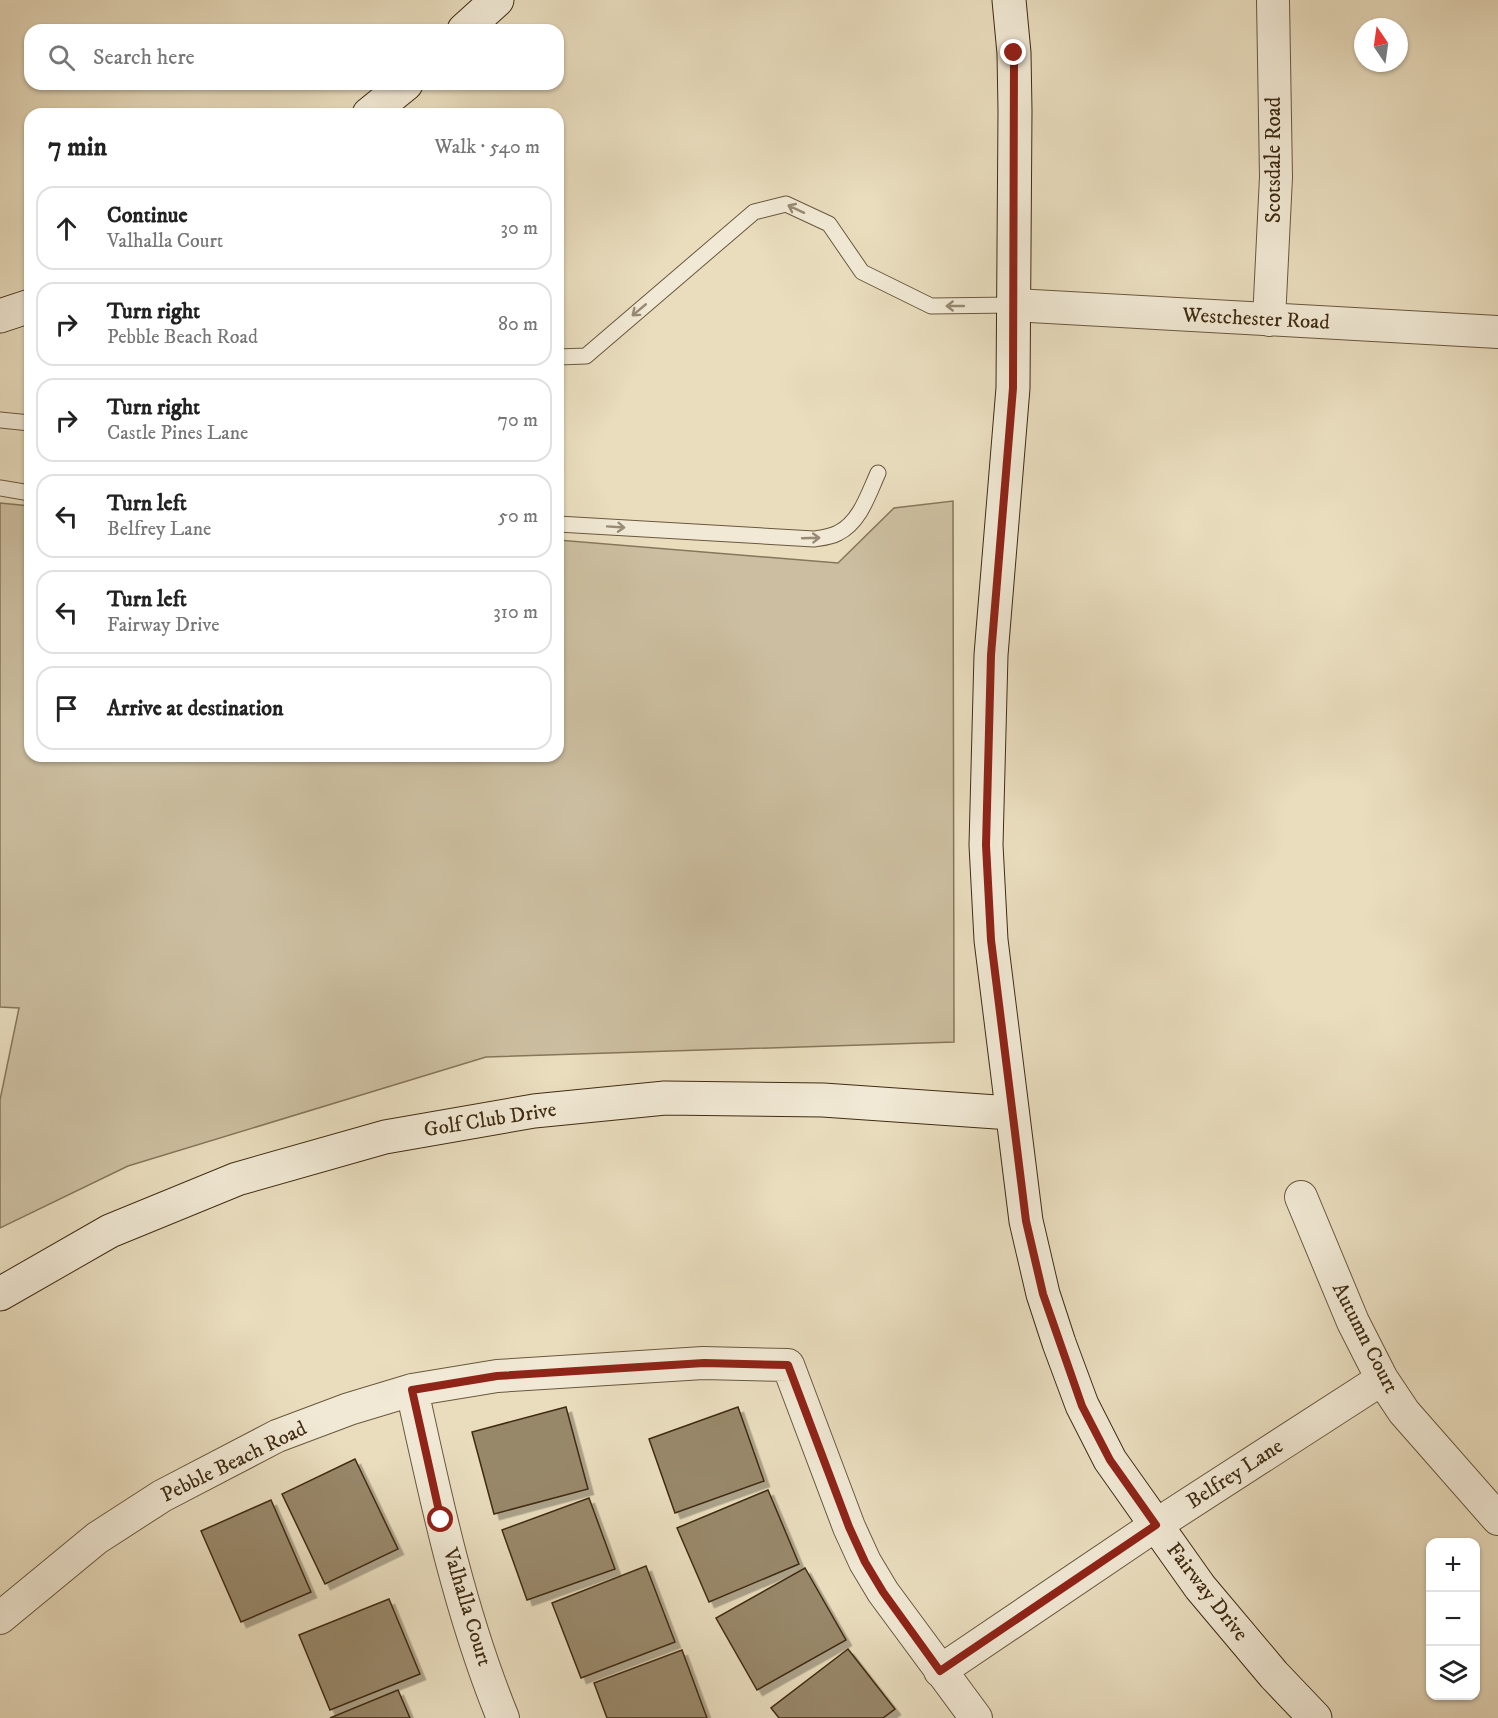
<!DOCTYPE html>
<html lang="en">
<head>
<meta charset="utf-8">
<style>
	:root { --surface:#fff; --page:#f2f2f2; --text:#222; --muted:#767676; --line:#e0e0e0 }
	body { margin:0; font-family:"IM FELL DW Pica",serif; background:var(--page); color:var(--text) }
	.controls { position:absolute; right:18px; bottom:18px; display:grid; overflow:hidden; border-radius:12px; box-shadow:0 2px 4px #0004 }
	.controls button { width:54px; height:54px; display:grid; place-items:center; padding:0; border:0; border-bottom:2px solid var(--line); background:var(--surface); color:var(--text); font:30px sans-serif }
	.compass { position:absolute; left:1354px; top:18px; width:54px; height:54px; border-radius:50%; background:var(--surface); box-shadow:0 2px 4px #0004; rotate:347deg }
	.stop { position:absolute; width:18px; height:18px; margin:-14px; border:4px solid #8f2418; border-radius:50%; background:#fff }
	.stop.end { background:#8f2418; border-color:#fff; box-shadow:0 2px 6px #0008 }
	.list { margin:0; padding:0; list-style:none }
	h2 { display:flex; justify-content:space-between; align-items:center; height:78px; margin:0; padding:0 24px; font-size:26px }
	h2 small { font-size:20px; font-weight:400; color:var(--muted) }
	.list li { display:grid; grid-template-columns:39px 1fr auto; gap:18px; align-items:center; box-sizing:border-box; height:84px; margin:0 12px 12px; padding:0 12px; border:2px solid var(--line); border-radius:18px }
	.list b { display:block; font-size:22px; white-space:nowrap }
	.list p { margin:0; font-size:20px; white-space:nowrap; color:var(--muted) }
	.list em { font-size:20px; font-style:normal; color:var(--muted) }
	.icon { flex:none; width:33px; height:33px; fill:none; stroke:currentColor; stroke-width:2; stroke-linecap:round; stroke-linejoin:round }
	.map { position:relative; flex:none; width:1498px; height:1718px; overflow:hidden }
	.search { position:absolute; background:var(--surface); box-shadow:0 2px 4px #0004; left:24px; top:24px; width:540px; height:66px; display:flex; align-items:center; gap:15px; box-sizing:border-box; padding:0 21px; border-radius:18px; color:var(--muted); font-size:22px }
	.panel { position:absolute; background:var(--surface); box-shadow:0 2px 4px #0004; left:24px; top:108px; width:540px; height:654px; border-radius:18px }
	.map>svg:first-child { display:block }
</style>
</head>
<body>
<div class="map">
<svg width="1498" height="1718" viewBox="0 0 1498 1718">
	<defs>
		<filter id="shadow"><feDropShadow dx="5.5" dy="5.5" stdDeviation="0" flood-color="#0004"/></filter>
	</defs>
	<rect width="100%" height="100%" fill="#e9ddbe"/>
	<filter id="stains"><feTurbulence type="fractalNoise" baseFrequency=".00333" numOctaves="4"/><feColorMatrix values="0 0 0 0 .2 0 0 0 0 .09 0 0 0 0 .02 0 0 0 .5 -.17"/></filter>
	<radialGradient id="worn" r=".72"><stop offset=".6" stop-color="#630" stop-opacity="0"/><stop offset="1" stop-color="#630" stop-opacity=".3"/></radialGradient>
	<!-- green -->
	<path fill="#ccbfa1" stroke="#86765a" stroke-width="1.5" d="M953,501L954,1042L486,1057L128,1166L0,1228V1100L19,1008L0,1007V503L30,506V756H558V540L838,563L894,508Z"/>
	<!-- building -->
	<path fill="#98886b" stroke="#402c12" stroke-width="1.5" filter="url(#shadow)" d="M566,1407L588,1489L494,1514L472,1432Z
		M738,1407L764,1481L675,1513L649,1439Z
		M355,1459L398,1549L325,1584L282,1494Z
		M768,1490L799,1564L709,1602L677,1528Z
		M589,1498L615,1569L527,1600L502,1530Z
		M271,1500L311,1592L241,1622L201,1531Z
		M646,1566L675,1642L581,1678L552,1603Z
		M805,1568L846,1640L757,1690L716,1618Z
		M389,1599L420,1674L330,1710L299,1635Z
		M848,1649L895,1709L883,1718H779L771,1708Z
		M682,1650L707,1718H607L594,1683Z
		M398,1690L410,1718H330Z"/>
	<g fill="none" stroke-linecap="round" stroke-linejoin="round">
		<defs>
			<path id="lane" d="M558,357L586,356L754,212L786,204L829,224L862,272L931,306L1014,305
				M0,420L30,423
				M0,488L30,493
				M558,524L814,539C821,538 831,537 838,533C860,522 868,495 878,473"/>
			<path id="street" d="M1014,305L1498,332
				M1269,320L1276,177L1273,0
				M1301,1197L1353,1322L1382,1379L1404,1412L1498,1519
				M412,1390C436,1500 460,1613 503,1718
				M0,1618L97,1538L162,1496L277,1436L349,1409L412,1390L497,1376L703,1363L788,1365L849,1527L865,1562L883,1592L976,1718
				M940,1671L1156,1525L1382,1379"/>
			<path id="secondary" d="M1009,0L1014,53L1015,111L1013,388L991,655L986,845L991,940L1026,1221L1043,1294L1059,1343L1082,1405L1110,1460L1200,1587L1274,1675L1315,1718
				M464,30L497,0
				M369,114L406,84
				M0,316L30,306
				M0,1294L110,1231L237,1179L385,1137L534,1111L665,1098L823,1100L1011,1113"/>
		</defs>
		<!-- lane casing -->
		<use href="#lane" stroke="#6a583d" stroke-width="17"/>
		<!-- street casing -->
		<use href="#street" stroke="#6a583d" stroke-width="34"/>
		<!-- secondary casing -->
		<use href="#secondary" stroke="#402c12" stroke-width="35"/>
		<!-- lane -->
		<use href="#lane" stroke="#f1e9d5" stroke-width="15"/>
		<!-- street -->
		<use href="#street" stroke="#f1e9d5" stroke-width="32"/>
		<!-- secondary -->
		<use href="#secondary" stroke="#f1e9d5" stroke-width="33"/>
	</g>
	<!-- one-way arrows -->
	<defs><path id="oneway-shaft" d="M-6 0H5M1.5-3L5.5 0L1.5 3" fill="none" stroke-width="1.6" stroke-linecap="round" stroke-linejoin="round" transform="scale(1.5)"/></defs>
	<g stroke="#988a74">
		<use href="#oneway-shaft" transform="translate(796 209) rotate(-155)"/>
		<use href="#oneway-shaft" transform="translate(955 306) rotate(180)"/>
		<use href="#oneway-shaft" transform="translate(639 310) rotate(140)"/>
		<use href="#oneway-shaft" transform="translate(616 527) rotate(4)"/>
		<use href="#oneway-shaft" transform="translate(811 538) rotate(-2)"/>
	</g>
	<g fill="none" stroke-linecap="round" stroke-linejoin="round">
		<!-- route -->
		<path stroke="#8f2418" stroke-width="8" d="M441,1520L412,1390L497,1376L704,1363L788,1365L849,1527L865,1562L883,1592L940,1671L1156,1525L1110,1460L1082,1406L1043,1294L1026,1221L991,940L986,845L991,655L1013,388L1014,53"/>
	</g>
	<g text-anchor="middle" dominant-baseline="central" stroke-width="4.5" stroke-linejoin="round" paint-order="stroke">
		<!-- street labels -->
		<g font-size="21" fill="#402c12" stroke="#f1e9d5">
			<text transform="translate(1274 160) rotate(-90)">Scotsdale Road</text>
			<text transform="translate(1256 319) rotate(3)">Westchester Road</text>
			<text transform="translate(490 1120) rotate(-9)">Golf Club Drive</text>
			<text transform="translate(1365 1338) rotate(63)">Autumn Court</text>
			<text transform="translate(234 1462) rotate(-26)">Pebble Beach Road</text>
			<text transform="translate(1235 1474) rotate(-33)">Belfrey Lane</text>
			<text transform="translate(1207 1592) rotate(52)">Fairway Drive</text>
			<text transform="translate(467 1607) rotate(73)">Valhalla Court</text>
		</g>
	</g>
	<rect width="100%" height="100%" filter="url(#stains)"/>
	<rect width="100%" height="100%" fill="url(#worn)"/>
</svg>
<div class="controls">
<button>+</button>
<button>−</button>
<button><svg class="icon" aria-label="layers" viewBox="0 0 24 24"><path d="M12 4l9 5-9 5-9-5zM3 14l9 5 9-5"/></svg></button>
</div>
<svg class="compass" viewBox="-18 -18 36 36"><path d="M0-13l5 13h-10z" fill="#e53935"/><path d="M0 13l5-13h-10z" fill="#767676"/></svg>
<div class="stop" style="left:441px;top:1520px"></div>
<div class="stop end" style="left:1014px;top:53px"></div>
<div class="search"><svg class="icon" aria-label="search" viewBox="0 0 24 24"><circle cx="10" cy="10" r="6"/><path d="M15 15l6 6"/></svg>Search here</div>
<section class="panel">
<h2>7 min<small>Walk · 540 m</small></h2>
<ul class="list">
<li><svg class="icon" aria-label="ahead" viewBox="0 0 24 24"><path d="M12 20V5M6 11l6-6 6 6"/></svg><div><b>Continue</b><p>Valhalla Court</p></div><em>30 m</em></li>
<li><svg class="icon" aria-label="right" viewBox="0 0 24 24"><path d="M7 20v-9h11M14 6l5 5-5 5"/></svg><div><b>Turn right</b><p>Pebble Beach Road</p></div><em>80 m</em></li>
<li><svg class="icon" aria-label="right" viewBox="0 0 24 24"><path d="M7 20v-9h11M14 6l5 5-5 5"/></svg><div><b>Turn right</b><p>Castle Pines Lane</p></div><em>70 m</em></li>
<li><svg class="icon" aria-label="left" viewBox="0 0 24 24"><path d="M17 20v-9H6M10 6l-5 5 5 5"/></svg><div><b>Turn left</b><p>Belfrey Lane</p></div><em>50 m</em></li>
<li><svg class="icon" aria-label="left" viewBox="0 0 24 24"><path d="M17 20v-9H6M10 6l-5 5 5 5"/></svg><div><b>Turn left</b><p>Fairway Drive</p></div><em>310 m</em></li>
<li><svg class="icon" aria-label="arrive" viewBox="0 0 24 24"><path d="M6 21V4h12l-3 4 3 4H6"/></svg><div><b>Arrive at destination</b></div></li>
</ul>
</section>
</div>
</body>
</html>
